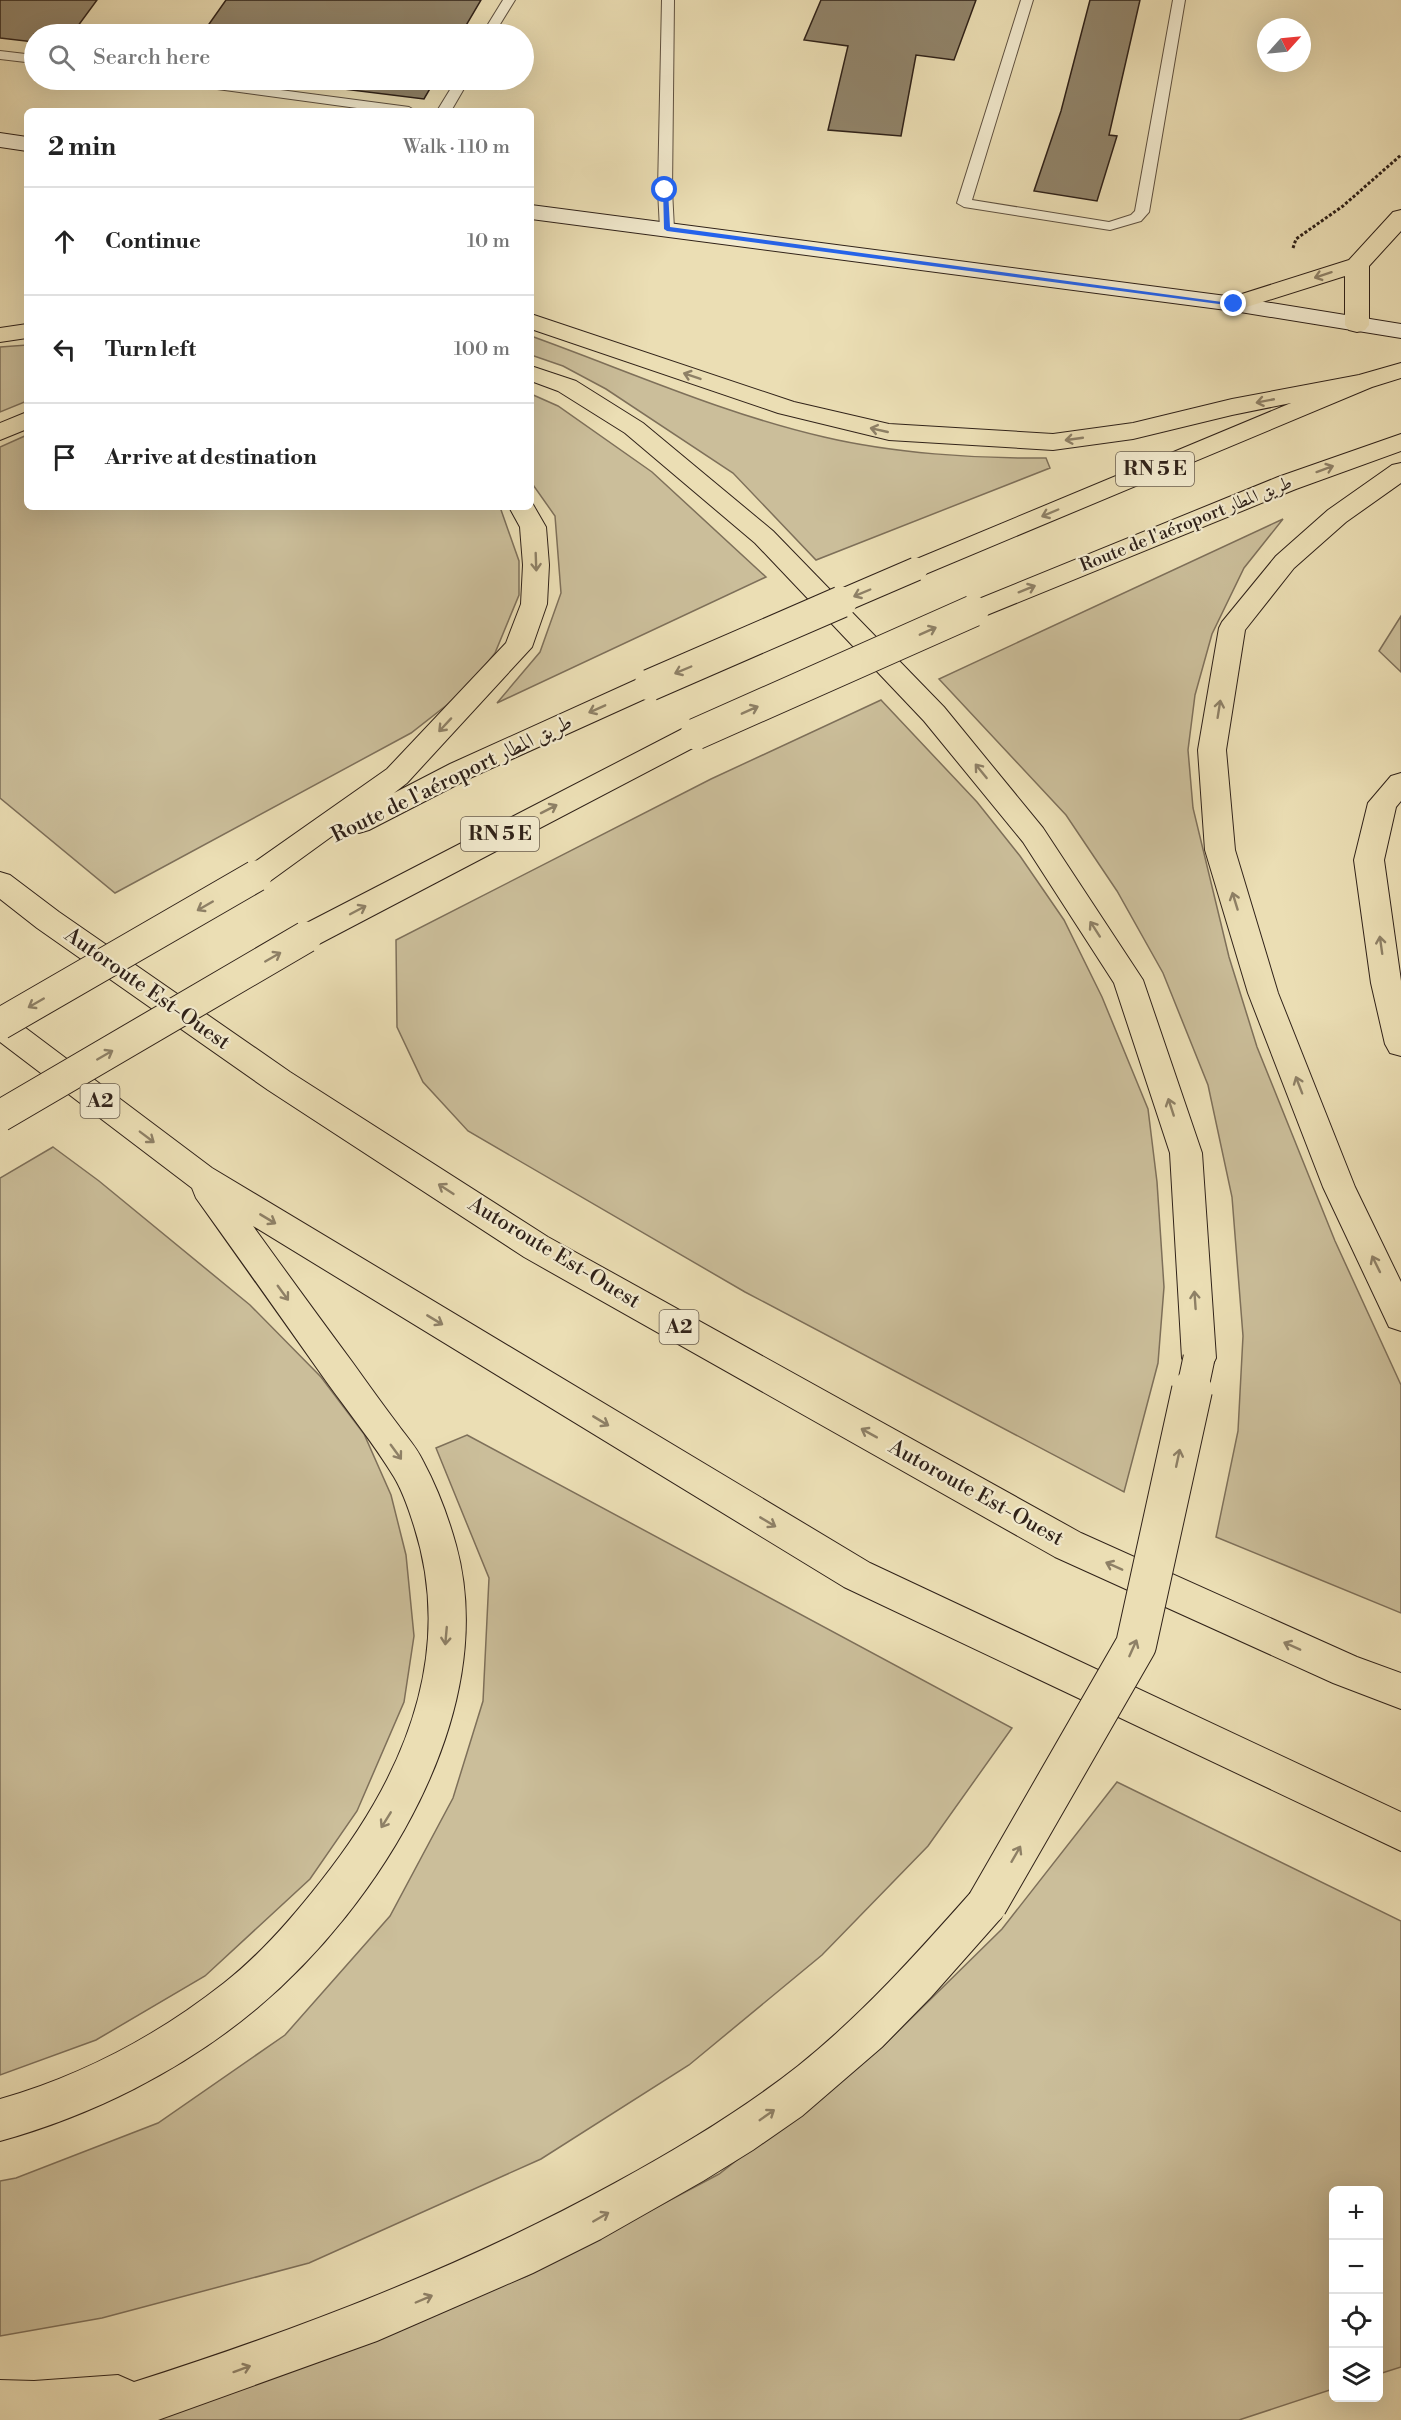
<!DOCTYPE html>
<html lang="en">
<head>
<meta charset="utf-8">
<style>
	:root { --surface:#fff; --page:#f2f2f2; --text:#222; --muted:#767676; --line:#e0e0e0 }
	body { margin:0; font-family:"Libre Bodoni",Amiri,serif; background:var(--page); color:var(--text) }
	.controls { position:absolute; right:18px; bottom:18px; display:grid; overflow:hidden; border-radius:9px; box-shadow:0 6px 24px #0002 }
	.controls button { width:54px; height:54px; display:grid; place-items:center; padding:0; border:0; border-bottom:2px solid var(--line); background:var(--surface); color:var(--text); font:30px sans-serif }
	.compass { position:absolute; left:1257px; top:18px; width:54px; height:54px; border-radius:50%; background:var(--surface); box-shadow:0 6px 24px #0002; rotate:63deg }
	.stop { position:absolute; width:18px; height:18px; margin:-14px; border:4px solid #2563eb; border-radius:50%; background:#fff }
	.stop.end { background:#2563eb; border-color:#fff; box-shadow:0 2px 6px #0008 }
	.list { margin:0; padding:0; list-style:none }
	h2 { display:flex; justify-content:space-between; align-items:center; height:78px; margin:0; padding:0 24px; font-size:26px }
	h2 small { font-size:20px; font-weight:400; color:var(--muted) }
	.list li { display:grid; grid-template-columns:39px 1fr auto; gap:18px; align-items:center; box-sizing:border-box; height:108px; padding:0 24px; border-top:2px solid var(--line) }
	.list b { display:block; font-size:22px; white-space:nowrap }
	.list em { font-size:20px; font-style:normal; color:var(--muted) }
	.icon { flex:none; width:33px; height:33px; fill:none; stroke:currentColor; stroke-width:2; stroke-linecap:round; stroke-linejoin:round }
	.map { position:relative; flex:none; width:1401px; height:2420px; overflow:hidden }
	.search { position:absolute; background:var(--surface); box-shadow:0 6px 24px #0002; left:24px; top:24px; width:510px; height:66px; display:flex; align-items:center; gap:15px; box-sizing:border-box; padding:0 21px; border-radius:33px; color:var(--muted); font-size:22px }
	.panel { position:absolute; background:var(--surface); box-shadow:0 6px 24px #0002; left:24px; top:108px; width:510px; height:402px; border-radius:9px }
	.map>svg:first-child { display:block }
</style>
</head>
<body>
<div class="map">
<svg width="1401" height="2420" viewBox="0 0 1401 2420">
	<rect width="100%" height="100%" fill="#ebdeb4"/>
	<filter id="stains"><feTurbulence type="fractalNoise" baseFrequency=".00333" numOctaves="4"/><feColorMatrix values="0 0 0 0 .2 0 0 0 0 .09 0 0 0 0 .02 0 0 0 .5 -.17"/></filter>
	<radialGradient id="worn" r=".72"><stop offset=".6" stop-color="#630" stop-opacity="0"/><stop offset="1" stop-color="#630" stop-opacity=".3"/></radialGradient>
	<!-- green -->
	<path fill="#cbbe9a" stroke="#7e705a" stroke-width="1.5" d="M531,336C628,371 724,414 824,437C892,453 977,459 1046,458L1050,468L816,560L733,473L606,389L563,366L531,355Z
		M27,345V401L0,412V347Z
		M531,394L558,406L652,472L766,577L497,703L540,652L561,593L555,516L531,482Z
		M27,435V507H500L519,561V595L495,653L466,690L411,733L115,893L0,798V447Z
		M1283,519L1244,568L1212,634L1195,695L1188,750L1193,808L1229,957L1257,1047L1335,1241L1401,1385V1613L1216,1537L1238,1431L1243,1336L1232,1197L1208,1085L1163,973L1117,891L1066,815L939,679Z
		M1401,616V672L1379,651Z
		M881,700L977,802L1020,856L1064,920L1102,997L1148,1109L1157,1182L1164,1287L1158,1363L1124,1492L745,1292L468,1131L423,1082L397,1027L396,940L711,779Z
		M53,1147L99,1181L250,1305L321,1377L364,1434L391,1495L406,1555L414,1636L404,1702L357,1811L310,1879L205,1976L96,2040L0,2075V1178Z
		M467,1435L1012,1728L928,1846L822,1955L689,2065L541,2159L309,2263L102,2318L0,2336V2181L16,2178L158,2123L285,2035L390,1916L453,1798L483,1701L489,1578L436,1448Z
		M1117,1782L1401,1921V2367L1379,2374L1378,2190H1334L1333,2389L1239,2420H150L527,2276L719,2174L883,2046L1002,1929Z"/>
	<!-- building -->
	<path fill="#91846a" stroke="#302219" stroke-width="1.5" d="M0,0H97L72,34H34V42L0,38Z
		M226,0H481L461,34H202Z
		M821,0H976L954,60L916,55L901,136L828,130L848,46L804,40Z
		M1090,0H1140L1109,135L1117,136L1097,201L1034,191L1061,111Z
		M271,80H435L424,99Z"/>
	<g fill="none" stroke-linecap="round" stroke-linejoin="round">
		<defs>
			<path id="service" d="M503,0H515L494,34H482Z
				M662,0H674L672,190L674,229L667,233L660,229L658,190Z
				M1021,0H1033L972,200L1109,222L1131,215L1135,211L1173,0H1185L1149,212L1141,221L1110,230L964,207L957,203Z
				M0,51L34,55V63L0,59Z
				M173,80H206L409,107L416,111H379L180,84Z
				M456,80H469L451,111H437Z"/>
			<path id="secondary" d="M0,133L27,137V151L0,147Z
				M531,205L1234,297L1401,324V338L1234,311L531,219Z"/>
			<path id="motorway" d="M1401,210V231L1369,266V325L1365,330L1357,332L1349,330L1345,325V276L1234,311L1226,309L1222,304L1226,299L1349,260L1393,212Z
				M531,314L794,402L889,424L1053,434L1133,423L1232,399L1359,375L1401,363V378L1372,387L916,578L907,575L903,569L907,563L1291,403L1232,415L1133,439L1053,450L889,440L778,413L531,329Z
				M27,324V338L0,342V328Z
				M531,366L576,381L643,423L773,531L944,707L1043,828L1143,980L1202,1153L1216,1358L1211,1368L1199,1373L1187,1368L1182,1358L1170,1153L1114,983L1023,842L924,721L755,543L625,433L558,391L531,381Z
				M27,412V429L0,440V423Z
				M1401,434V451L1296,489L982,617L973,620L964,617L960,611L964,605L1278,477Z
				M1401,463V483L1346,522L1294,568L1245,630L1226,750L1235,850L1278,993L1355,1187L1401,1282V1331L1389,1327L1323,1187L1248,993L1205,850L1198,750L1219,628L1222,622L1276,556L1328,510L1392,465Z
				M531,501L546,527L549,565L547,604L532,647L407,783L394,793L450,764L640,678L650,676L660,678L664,685L660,692L470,778L369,830L359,833L349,830L346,826L266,884L256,887L246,884L241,876L246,868L387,769L506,643L521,604L523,565L520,527L509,507H531Z
				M696,724L706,727L710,734L706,741L317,945L306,948L295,945L291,937L295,929L686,727Z
				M1401,773V801L1396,807L1384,860L1401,981V1056L1390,1053L1385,1044L1371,983L1354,860L1368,803L1391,776Z
				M0,872L10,875L59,912L290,1072L548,1237L1081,1533L1357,1657L1401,1673V1709L1333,1683L1055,1557L524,1257L268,1090L37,928L0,899Z
				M0,1013L11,1017L212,1168L870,1563L1401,1812V1851L844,1587L253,1226C286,1272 319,1317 353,1363C368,1384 383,1405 399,1426C407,1437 417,1448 423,1461C437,1487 448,1516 456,1545C502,1712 379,1906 256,2009C183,2070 91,2116 0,2141V2099C81,2076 158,2035 224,1983C261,1954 292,1918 321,1881C402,1779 456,1657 414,1526C409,1510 403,1492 394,1477C374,1444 349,1413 326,1381C283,1320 240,1259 196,1198L192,1188L0,1042Z
				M987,1884L1001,1890L1007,1904L1001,1918L931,1997L882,2047L802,2116L753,2150L703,2181L601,2239L533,2273L377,2341L158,2420H0V2380L34,2381L118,2375L134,2382C300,2329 462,2267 615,2183C679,2148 741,2111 798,2066C863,2014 918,1952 973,1890Z"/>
		</defs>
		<!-- service casing -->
		<use href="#service" stroke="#5f5140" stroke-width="2"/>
		<!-- secondary casing -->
		<use href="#secondary" stroke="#302219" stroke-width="2"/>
		<!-- motorway casing -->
		<use href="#motorway" stroke="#302219" stroke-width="2"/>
		<!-- path -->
		<path stroke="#302219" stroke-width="3" stroke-dasharray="3 2" stroke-linecap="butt" d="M1293,248L1296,239L1343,206L1401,155"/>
		<!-- service -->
		<use href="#service" fill="#f2eace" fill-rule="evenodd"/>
		<!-- secondary -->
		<use href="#secondary" fill="#f2eace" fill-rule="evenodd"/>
		<!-- motorway -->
		<use href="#motorway" fill="#ebdeb4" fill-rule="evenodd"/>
		<defs>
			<path id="motorway-bridge-far2" d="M837,603L916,569"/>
			<path id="motorway-bridge-far1" d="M650,685L841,602
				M696,734L973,611
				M0,1024L256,876
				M0,1116L306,937
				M1192,1391L1199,1358"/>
			<path id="motorway-bridge" d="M987,1904L1136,1645L1192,1390"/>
		</defs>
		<!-- motorway-bridge-far2 casing -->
		<use href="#motorway-bridge-far2" stroke="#302219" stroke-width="25" stroke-linecap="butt"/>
		<!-- motorway-bridge-far1 casing -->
		<use href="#motorway-bridge-far1" stroke="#302219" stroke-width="33" stroke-linecap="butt"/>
		<!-- motorway-bridge casing -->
		<use href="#motorway-bridge" stroke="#302219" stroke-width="42" stroke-linecap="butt"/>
		<!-- motorway-bridge-far2 -->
		<use href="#motorway-bridge-far2" stroke="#ebdeb4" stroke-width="23"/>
		<!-- motorway-bridge-far1 -->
		<use href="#motorway-bridge-far1" stroke="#ebdeb4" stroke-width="31"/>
		<!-- motorway-bridge -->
		<use href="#motorway-bridge" stroke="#ebdeb4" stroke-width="40"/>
	</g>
	<!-- one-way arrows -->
	<defs><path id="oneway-shaft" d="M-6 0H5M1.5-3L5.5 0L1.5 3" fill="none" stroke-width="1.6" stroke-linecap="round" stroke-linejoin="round" transform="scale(1.5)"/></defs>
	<g stroke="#8e8066">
		<use href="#oneway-shaft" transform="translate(1323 275) rotate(162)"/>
		<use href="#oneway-shaft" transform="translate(692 376) rotate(-161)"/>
		<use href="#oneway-shaft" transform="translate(1265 401) rotate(169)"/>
		<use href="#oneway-shaft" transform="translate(879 430) rotate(-167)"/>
		<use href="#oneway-shaft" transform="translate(1074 439) rotate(172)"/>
		<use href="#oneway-shaft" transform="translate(1325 469) rotate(-20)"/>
		<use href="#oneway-shaft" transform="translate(1050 513) rotate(157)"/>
		<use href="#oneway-shaft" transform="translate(536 562) rotate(88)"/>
		<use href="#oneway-shaft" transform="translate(1027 589) rotate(-22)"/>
		<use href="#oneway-shaft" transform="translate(862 593) rotate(157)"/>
		<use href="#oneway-shaft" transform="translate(928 631) rotate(-24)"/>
		<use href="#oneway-shaft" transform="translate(683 670) rotate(157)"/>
		<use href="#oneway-shaft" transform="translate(597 709) rotate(156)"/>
		<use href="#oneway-shaft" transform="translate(1219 709) rotate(-81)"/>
		<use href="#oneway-shaft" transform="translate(750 710) rotate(-24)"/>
		<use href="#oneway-shaft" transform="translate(445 725) rotate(133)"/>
		<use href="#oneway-shaft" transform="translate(981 771) rotate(-129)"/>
		<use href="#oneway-shaft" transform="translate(549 809) rotate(-27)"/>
		<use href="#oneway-shaft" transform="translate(1235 901) rotate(-107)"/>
		<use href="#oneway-shaft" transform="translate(205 906) rotate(150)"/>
		<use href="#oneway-shaft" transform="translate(358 910) rotate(-28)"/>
		<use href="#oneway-shaft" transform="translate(1095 929) rotate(-123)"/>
		<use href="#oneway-shaft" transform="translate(1381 945) rotate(-98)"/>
		<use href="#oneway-shaft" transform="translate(273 957) rotate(-30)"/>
		<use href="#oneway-shaft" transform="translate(36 1003) rotate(150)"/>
		<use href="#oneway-shaft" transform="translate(105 1055) rotate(-30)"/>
		<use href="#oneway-shaft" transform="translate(1299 1085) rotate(-111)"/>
		<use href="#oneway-shaft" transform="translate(1171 1107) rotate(-108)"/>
		<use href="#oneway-shaft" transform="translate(147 1137) rotate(37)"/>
		<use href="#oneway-shaft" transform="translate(446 1189) rotate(-147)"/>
		<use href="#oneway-shaft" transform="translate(268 1219) rotate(31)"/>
		<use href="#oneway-shaft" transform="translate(1376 1264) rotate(-116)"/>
		<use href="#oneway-shaft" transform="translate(283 1293) rotate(54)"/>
		<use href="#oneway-shaft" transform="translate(1195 1300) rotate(-94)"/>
		<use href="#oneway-shaft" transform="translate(435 1320) rotate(31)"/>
		<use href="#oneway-shaft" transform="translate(601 1421) rotate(31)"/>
		<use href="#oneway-shaft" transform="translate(869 1433) rotate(-151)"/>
		<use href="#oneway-shaft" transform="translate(396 1452) rotate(54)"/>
		<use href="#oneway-shaft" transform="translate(1178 1458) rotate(-78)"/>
		<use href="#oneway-shaft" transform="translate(768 1522) rotate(31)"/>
		<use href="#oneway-shaft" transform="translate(1114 1566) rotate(-156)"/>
		<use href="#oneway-shaft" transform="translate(446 1636) rotate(95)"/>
		<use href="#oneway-shaft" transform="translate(1292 1646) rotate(-156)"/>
		<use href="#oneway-shaft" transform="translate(1133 1648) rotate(-66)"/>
		<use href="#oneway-shaft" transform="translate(386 1820) rotate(122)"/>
		<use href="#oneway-shaft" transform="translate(1016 1854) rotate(-60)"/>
		<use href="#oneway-shaft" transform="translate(767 2115) rotate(-35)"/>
		<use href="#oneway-shaft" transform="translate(601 2217) rotate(-30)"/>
		<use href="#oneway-shaft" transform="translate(424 2299) rotate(-23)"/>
		<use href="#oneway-shaft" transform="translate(242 2369) rotate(-20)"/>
	</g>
	<!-- route -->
	<path fill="#2563eb" d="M663,188L668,190L670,227L1237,304L1234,306L667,231L664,229Z"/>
	<g text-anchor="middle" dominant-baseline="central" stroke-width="4.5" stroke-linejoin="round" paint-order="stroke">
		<!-- far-street labels -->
		<g font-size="18" fill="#302219" stroke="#f2eace">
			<text transform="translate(1186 524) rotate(-22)">Route de l'aéroport طريق المطار</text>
		</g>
		<!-- shield labels -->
		<g fill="#f2eace" stroke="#6a5e4f" stroke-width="1.5">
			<rect x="1116" y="452" width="78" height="34" rx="4.5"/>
			<rect x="461" y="817" width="78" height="34" rx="4.5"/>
			<rect x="80.5" y="1084" width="39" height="34" rx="4.5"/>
			<rect x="659.5" y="1310" width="39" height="34" rx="4.5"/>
		</g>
		<g font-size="20" font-weight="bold" fill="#302219">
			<text x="1155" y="469">RN 5 E</text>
			<text x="500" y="834">RN 5 E</text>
			<text x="100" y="1101">A2</text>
			<text x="679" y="1327">A2</text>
		</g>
		<!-- street labels -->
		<g font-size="21" fill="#302219" stroke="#f2eace">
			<text transform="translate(452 779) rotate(-26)">Route de l'aéroport طريق المطار</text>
			<text transform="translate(147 989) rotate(35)">Autoroute Est-Ouest</text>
			<text transform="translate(554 1253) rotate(31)">Autoroute Est-Ouest</text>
			<text transform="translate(976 1493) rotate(29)">Autoroute Est-Ouest</text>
		</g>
	</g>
	<rect width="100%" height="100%" filter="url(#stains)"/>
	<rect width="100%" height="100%" fill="url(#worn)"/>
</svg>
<div class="controls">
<button>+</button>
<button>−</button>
<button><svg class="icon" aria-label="locate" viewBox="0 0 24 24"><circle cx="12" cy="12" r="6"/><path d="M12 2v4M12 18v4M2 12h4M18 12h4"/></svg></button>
<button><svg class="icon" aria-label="layers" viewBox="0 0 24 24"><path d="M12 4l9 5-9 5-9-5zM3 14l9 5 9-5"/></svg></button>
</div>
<svg class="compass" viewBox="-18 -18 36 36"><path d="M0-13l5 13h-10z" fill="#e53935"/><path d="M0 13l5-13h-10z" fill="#767676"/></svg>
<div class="stop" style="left:665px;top:190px"></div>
<div class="stop end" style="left:1234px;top:304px"></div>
<div class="search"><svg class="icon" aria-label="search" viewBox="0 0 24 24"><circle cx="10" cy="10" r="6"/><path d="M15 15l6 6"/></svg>Search here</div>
<section class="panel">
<h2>2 min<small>Walk · 110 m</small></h2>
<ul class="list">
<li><svg class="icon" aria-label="ahead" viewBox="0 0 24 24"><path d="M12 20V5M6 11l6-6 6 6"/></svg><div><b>Continue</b></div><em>10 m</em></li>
<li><svg class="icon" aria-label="left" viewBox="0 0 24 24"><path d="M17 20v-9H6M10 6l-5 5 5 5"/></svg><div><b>Turn left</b></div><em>100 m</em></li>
<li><svg class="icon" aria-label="arrive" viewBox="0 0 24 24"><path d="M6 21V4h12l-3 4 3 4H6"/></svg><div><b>Arrive at destination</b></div></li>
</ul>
</section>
</div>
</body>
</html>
